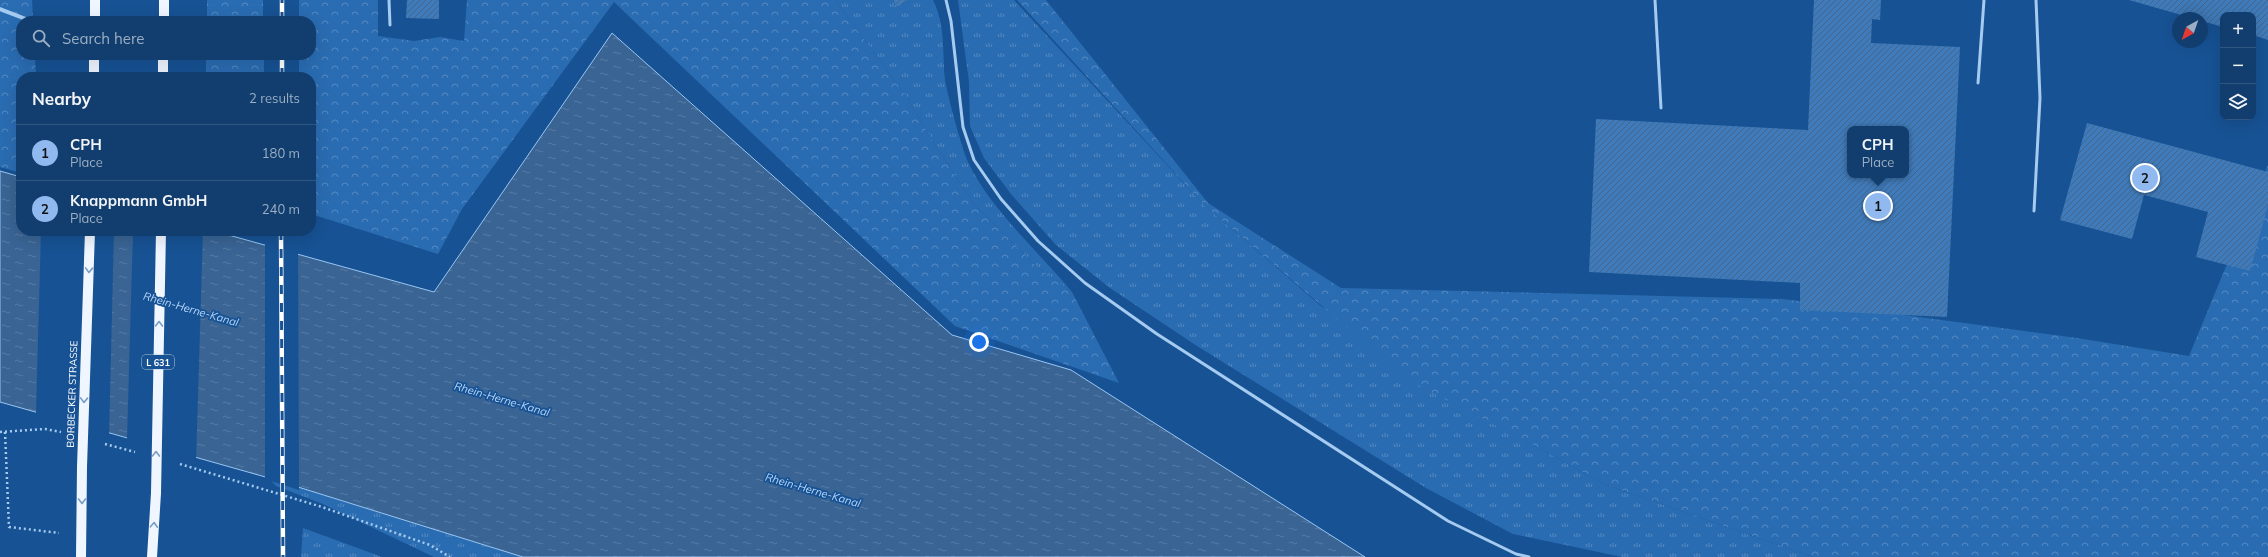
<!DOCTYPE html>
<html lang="en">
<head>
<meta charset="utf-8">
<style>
	:root { --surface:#113e6f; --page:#1a4574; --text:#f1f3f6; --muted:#9caec3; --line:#305782; --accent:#90b9f0 }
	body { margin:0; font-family:Mulish,sans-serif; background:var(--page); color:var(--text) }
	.controls { position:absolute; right:12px; top:12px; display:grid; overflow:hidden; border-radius:8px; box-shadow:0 4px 16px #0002 }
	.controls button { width:36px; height:36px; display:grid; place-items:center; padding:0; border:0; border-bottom:1px solid var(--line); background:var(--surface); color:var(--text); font:20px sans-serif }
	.compass { position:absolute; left:2172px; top:12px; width:36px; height:36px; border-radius:50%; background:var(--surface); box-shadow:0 4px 16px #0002; rotate:220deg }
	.you { position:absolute; left:979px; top:342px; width:14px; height:14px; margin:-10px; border:3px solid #fff; border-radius:50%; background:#1a73e8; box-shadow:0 0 0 6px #1a73e833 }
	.badge { display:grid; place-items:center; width:26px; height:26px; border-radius:50%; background:var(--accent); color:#111; font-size:13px; font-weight:700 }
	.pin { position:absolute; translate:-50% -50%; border:2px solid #fff; box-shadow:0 1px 4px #0006 }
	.popup { position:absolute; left:1847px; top:126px; width:62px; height:52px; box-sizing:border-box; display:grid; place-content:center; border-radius:8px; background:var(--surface); filter:drop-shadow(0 1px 3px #0005); font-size:13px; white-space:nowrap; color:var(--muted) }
	.popup b { font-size:15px; color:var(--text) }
	.popup::after { content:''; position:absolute; left:50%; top:100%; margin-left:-8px; border:8px solid transparent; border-top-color:var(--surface) }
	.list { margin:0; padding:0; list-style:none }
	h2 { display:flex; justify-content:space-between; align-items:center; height:52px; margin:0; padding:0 16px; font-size:17px }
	h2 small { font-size:13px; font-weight:400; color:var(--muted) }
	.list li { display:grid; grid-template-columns:26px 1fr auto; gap:12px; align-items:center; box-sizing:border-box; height:56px; padding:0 16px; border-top:1px solid var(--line) }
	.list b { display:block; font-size:15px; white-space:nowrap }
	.list p { margin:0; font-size:13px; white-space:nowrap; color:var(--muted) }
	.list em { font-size:13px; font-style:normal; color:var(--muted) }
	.icon { flex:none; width:22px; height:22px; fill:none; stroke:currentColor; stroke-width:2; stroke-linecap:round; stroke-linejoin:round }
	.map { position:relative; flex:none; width:2268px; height:557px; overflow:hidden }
	.search { position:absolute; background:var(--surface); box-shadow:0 4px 16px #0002; left:16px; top:16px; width:300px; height:44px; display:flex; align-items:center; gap:10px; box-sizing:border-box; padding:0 14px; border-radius:16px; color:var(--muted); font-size:15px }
	.panel { position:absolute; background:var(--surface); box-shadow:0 4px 16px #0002; left:16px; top:72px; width:300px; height:164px; border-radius:16px }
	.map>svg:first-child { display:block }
</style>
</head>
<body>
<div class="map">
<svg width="2268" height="557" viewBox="0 0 2268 557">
	<defs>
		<pattern id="grass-tufts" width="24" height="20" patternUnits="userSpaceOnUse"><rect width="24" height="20" fill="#2a6cb2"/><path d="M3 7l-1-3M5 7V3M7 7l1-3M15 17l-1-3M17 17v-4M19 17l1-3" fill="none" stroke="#5589c1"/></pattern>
		<pattern id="forest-crowns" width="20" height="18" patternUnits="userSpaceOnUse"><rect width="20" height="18" fill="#2a6cb2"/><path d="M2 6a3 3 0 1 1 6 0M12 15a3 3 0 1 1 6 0" fill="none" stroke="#5589c1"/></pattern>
		<pattern id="water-ripples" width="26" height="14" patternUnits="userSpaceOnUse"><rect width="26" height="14" fill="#396494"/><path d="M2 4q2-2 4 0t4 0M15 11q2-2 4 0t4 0" fill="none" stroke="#577ba4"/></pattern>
		<pattern id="building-hatch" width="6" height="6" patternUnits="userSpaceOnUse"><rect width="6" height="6" fill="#3f7bbb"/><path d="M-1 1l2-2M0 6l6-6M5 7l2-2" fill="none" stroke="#456689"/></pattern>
	</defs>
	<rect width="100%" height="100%" fill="#175294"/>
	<!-- grass -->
	<path fill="url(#grass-tufts)" d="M835,0H893L897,7L908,0H933C946,26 942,52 945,80C948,97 961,146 968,162C990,209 1039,252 1072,292L1037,267L975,205L937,148L906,96Z
		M958,0H1014L1205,206L1321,306L1528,442L1604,484L1813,557H1622L1513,534L1426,488L1197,346L1110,288L1056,245L1011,194L984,158L970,126L969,82Z
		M269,478L523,557H434L323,504L276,486Z
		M303,528L382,557H301Z"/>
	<!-- forest -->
	<path fill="url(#forest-crowns)" d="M0,0H32L33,21H21V55H35L36,77H21V173L0,167Z
		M207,0H263V21H207Z
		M299,0H378V36L414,41L440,37L464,41L467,0H835L906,96L937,148L975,205L1037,267L1072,292L1119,383L955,326L614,2L462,209L438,254L311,214V77H299V55H311V21H299Z
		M1017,0H1046L1208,203L1341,288L1783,299L2077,338L2189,356L2268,165V557H1813L1604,484L1528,442L1410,381L1205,206Z
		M206,55H264V77H206Z"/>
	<!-- water -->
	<path fill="url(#water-ripples)" stroke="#99c6f3" d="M612,33L952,335L1071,370L1365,557H523L269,478L0,402V171L21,177V231H214L434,292Z"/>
	<!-- pier -->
	<path fill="#175294" d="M41,231H114L109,435L36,414Z
		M133,231H203L196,460L127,440Z
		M265,243L298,252L299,490L265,479Z"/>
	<!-- building -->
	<path fill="url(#building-hatch)" fill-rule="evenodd" d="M407,0H439V19L406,18Z
		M893,0H908L897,7Z
		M1814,0H1881L1880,20L1872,19L1871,43L1960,47L1947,317L1800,310V283L1589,272L1596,119L1808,130ZM1850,129H1906V175H1850Z
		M2129,0H2268V40L2253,35V15H2223V27L2202,21V18H2192Z
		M2087,123L2268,172V205L2250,271L2196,257L2208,212L2144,195L2132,239L2060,220Z"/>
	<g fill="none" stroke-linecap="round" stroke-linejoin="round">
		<!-- path -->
		<path stroke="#a6cbf1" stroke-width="2.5" stroke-dasharray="2 3" stroke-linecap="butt" d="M0,432L45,429L61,432
			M5,432L9,527L59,533
			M105,444L135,452
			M180,464L322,507L430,545L450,557"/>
		<!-- service -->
		<path stroke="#a6cbf1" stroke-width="3" d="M389,0L390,25
			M946,0L951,21L963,127L974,160L1001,199L1038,241L1085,283L1157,334L1448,521L1516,554L1529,557
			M1655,0L1661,108
			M1978,83L1984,0
			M2034,211L2040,98L2036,0"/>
		<!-- minor -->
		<path stroke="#a6cbf1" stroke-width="4" d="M0,9L31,21"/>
		<!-- primary -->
		<path stroke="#f0f6ff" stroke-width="10" d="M95,21V0
			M164,21V0
			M94,77V55
			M163,77V55
			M81,557L82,467
			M152,557L156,493"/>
		<defs>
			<path id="rail" d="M282,21V0
				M282,77V55
				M281,231L283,557"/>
		</defs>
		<!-- rail casing -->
		<use href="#rail" stroke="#fff" stroke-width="4.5"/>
		<!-- rail -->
		<use href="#rail" stroke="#175294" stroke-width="3" stroke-dasharray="9" stroke-linecap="butt"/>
		<!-- primary-bridge -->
		<path stroke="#f0f6ff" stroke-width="10" d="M82,467L90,231
			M156,493L161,231"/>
	</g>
	<!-- one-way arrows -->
	<defs><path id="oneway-chevron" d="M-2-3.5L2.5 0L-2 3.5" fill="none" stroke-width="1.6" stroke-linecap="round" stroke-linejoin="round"/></defs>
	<g stroke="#799cc4">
		<use href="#oneway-chevron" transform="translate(89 270) rotate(92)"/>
		<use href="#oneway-chevron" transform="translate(159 324) rotate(-89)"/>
		<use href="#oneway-chevron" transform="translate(84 400) rotate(92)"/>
		<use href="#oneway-chevron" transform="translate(156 454) rotate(-89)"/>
		<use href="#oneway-chevron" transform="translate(82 501) rotate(90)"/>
		<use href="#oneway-chevron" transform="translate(154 525) rotate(-87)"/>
	</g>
	<g text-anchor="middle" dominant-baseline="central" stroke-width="3.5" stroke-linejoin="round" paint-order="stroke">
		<!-- shield labels -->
		<rect fill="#175294" stroke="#b9cbdf" stroke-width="1" x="142" y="355" width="32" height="14" rx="3"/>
		<g font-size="9" font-weight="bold" fill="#fff">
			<text x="158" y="362">L 631</text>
		</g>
		<!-- street labels -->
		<g font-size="10" fill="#fff" stroke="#175294">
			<text transform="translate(72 394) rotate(-88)">BORBECKER STRASSE</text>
		</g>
		<!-- water labels -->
		<g font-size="11" font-style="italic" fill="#b3d5f8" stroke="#175294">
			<text transform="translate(191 309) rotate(16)">Rhein-Herne-Kanal</text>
			<text transform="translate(502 399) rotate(16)">Rhein-Herne-Kanal</text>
			<text transform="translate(813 490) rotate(16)">Rhein-Herne-Kanal</text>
		</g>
	</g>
</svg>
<div class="controls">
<button>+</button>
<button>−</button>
<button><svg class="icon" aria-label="layers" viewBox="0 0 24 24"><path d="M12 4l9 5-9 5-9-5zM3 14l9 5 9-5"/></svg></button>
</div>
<svg class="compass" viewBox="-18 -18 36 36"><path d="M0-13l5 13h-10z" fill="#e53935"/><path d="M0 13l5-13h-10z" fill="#9caec3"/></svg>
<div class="you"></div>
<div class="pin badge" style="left:1878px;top:206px">1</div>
<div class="popup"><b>CPH</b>Place</div>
<div class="pin badge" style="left:2145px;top:178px">2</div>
<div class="search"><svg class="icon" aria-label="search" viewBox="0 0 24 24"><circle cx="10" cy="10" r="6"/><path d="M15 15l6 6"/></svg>Search here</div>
<section class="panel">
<h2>Nearby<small>2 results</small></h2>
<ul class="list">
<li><span class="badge">1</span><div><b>CPH</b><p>Place</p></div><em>180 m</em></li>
<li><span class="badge">2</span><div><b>Knappmann GmbH</b><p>Place</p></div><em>240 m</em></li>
</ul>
</section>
</div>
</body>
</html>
